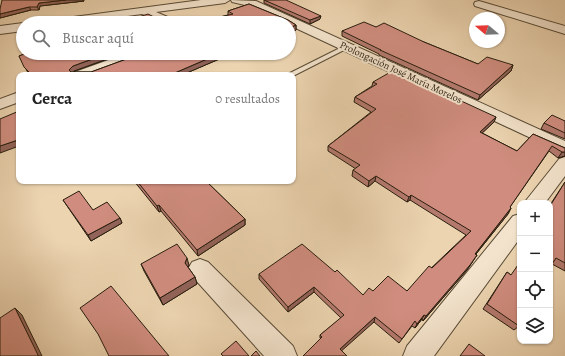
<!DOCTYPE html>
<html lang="es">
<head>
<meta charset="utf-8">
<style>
	:root { --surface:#fff; --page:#f2f2f2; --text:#222; --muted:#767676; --line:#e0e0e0 }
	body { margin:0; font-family:Alegreya,serif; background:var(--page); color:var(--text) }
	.controls { position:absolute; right:12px; bottom:12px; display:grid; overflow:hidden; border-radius:8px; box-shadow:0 1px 3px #0004 }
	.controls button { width:36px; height:36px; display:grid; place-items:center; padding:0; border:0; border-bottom:1px solid var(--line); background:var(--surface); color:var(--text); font:20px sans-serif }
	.compass { position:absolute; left:469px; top:12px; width:36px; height:36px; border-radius:50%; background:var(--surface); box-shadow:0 1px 3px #0004; rotate:289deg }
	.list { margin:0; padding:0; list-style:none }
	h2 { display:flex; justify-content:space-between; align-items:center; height:52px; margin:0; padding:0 16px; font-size:17px }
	h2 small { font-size:13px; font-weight:400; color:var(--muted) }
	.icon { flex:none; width:22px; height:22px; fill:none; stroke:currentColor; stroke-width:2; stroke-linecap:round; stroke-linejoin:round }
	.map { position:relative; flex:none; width:565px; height:356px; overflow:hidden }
	.search { position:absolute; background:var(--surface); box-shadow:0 1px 3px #0004; left:16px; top:16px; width:280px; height:44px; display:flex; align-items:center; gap:10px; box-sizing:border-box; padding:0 14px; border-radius:22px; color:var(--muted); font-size:15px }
	.panel { position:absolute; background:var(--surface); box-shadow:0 1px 3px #0004; left:16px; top:72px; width:280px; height:112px; border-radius:8px }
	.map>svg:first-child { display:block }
</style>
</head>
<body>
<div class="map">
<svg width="565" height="356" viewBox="0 0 565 356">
	<rect width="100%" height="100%" fill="#ecd4b0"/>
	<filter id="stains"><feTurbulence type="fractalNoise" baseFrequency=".005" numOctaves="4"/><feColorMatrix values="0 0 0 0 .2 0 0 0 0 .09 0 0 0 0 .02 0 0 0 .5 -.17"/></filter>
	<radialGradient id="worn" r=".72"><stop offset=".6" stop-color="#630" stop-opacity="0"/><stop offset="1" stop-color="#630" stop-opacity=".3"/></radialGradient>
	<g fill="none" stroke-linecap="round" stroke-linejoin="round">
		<defs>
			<path id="lane" d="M346,45L349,47L348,48L293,76V75H286Z"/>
			<path id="street" d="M201,0H230L225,3L156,12L177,21L179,23H163L142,14L77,23H45L47,21L51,20Z
				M231,0L256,1L565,141V154L289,25V23H286L249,6L232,2Z
				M479,1L565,26V34L475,6L474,4L475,2Z
				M23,23V31L0,34V26Z
				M128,53H147L145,56L93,75H73L75,72Z
				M19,92V102L0,109V99Z
				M565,157V176L545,203H524L559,159Z
				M520,214V238L434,356H403L407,346L513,216Z
				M200,259L208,262L293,346L297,356H264L192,276L188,269L192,262Z"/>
		</defs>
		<!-- lane casing -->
		<use href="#lane" stroke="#594b36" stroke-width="2"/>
		<!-- street casing -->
		<use href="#street" stroke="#594b36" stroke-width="2"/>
		<!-- lane -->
		<use href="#lane" fill="#f3e3cc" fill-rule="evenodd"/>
		<!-- street -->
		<use href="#street" fill="#f3e3cc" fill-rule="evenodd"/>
	</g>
	<!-- wall -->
	<path fill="#b3796d" stroke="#281d0e" d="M264,0L320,19L310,24L264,3Z
		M84,1L40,6L39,10H31L0,18V9Z
		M249,4L288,20L296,25V30L289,33V23H215L221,21L220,17L228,15V11Z
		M376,27L424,42L478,64L513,65L511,71L478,100L379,55V54L342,36V31Z
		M27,53H124L74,71V72H91L143,53H228L224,55V57L182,75H30L27,71L19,56Z
		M373,82L496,117L494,122L482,133L517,151L533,134L565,148V156L558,158L549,151L510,207L511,208L508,214L476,254L477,255L467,270L423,321L422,319L415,328L412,326L399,343L374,322L320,338V335L341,318L314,292L288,312L259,279V274L363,295L373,291H407L466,235L410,200L407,202L375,181L368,187L352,176L353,170L356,169L328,151V146L371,112L354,102L355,97L372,86Z
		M565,121V139L541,129L544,123Z
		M134,181H211L207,182L245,219V225L198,256L161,211L159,212Z
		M565,182V271L552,264L550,267V205Z
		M63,200L93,210L120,218L122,223L91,241Z
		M141,264L189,265L188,267L195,277L197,284L163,305L144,271Z
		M507,272L511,275L519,326L514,330L483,309Z"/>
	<!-- shaded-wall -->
	<path fill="#926359" stroke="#281d0e" d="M66,0H84V1L40,6L39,10L37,7L39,3Z
		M29,7L31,10L0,18V14Z
		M321,16L320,19L310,24V20Z
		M296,25V30L289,33V28Z
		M109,53H124L74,71L71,75L69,70L73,66Z
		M221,53H228L224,55V57L182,75H170Z
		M513,65L511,71L478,100L480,95Z
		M496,117L494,122L478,137L480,132Z
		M18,140L19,142V146L0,153V146Z
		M562,152H565V156L558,158Z
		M376,176L375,181L368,187L369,181Z
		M411,195L410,200L407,202L409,197Z
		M159,205L161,211L159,212L157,206Z
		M511,208L508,214L472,259L475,254Z
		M120,218L122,223L91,241L88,235Z
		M245,219V225L198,256L197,250Z
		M477,255L467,270L423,321L426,316Z
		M187,258L189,265L187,270L185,263Z
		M195,277L197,284L163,305L160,298Z
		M314,287V292L288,312V307Z
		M15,308L22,315L42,356H38Z
		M424,315L422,319L415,328L417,324Z
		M375,317L374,322L338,354L340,349Z"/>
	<!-- building -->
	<path fill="#d08d7f" stroke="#281d0e" d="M2,0H66L39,3L37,7H29L0,14V9Z
		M264,0H286L321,16L310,20Z
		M249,4L288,20L296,25L289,28V23H215L224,20L220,17L233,14L228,11Z
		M148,14L166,23H120Z
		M364,22L376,27L384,23L424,42L478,64L487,57L513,65L480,95L380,50H381L342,31Z
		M27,53H109L73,66L69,70L71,72H91L143,53H221L170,75H32L24,67L19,56Z
		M394,70L496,117L480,132L517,151L533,134L565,148V152H562L552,146L510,207L511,208L475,254L477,255L470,265L426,316L424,315L417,324L415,321L402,339L375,317L340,349L347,356H303L322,337L320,335L344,315L314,287L288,307L259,274L302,244L335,272L337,270L363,295L369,288L373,291L388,276L407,291L429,266L432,268L471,231L411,195L409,197L376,176L369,181L353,170L360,165L328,146L376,109L355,97L377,84L373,82Z
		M19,111V141L18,140L0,146V119Z
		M552,115L565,121V133L544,123Z
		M137,181H206L245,219L197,250L159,205L157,206Z
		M565,182V263L556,258L550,267V206Z
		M79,191L93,210L107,202L120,218L88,235L63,200Z
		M177,244L187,258L185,263L195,277L160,298L141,264Z
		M520,262V323L519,326L487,304L507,272L511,275Z
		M111,286L169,356H109L98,334L80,308Z
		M15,308L38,355V356H0V318Z
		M236,341L249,356H223L221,354Z
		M469,344L485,356H460Z
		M256,351L260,356H251Z"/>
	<g text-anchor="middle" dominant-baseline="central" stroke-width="4" stroke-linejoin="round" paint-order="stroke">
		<!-- far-street labels -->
		<g font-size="10" fill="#281d0e" stroke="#f3e3cc">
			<text transform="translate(401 72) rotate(25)">Prolongación José María Morelos</text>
		</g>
	</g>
	<rect width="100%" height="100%" filter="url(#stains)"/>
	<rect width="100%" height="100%" fill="url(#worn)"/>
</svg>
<div class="controls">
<button>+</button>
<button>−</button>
<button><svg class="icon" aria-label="locate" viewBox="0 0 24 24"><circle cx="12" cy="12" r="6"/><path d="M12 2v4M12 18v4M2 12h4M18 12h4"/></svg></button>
<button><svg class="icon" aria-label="layers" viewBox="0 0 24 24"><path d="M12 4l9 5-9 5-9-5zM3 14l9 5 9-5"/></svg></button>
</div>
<svg class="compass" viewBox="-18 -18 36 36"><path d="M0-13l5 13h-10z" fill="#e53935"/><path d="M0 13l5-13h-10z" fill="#767676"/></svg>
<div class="search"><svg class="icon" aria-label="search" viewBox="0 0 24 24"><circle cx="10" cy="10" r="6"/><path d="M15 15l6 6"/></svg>Buscar aquí</div>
<section class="panel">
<h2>Cerca<small>0 resultados</small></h2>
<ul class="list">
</ul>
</section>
</div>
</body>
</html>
